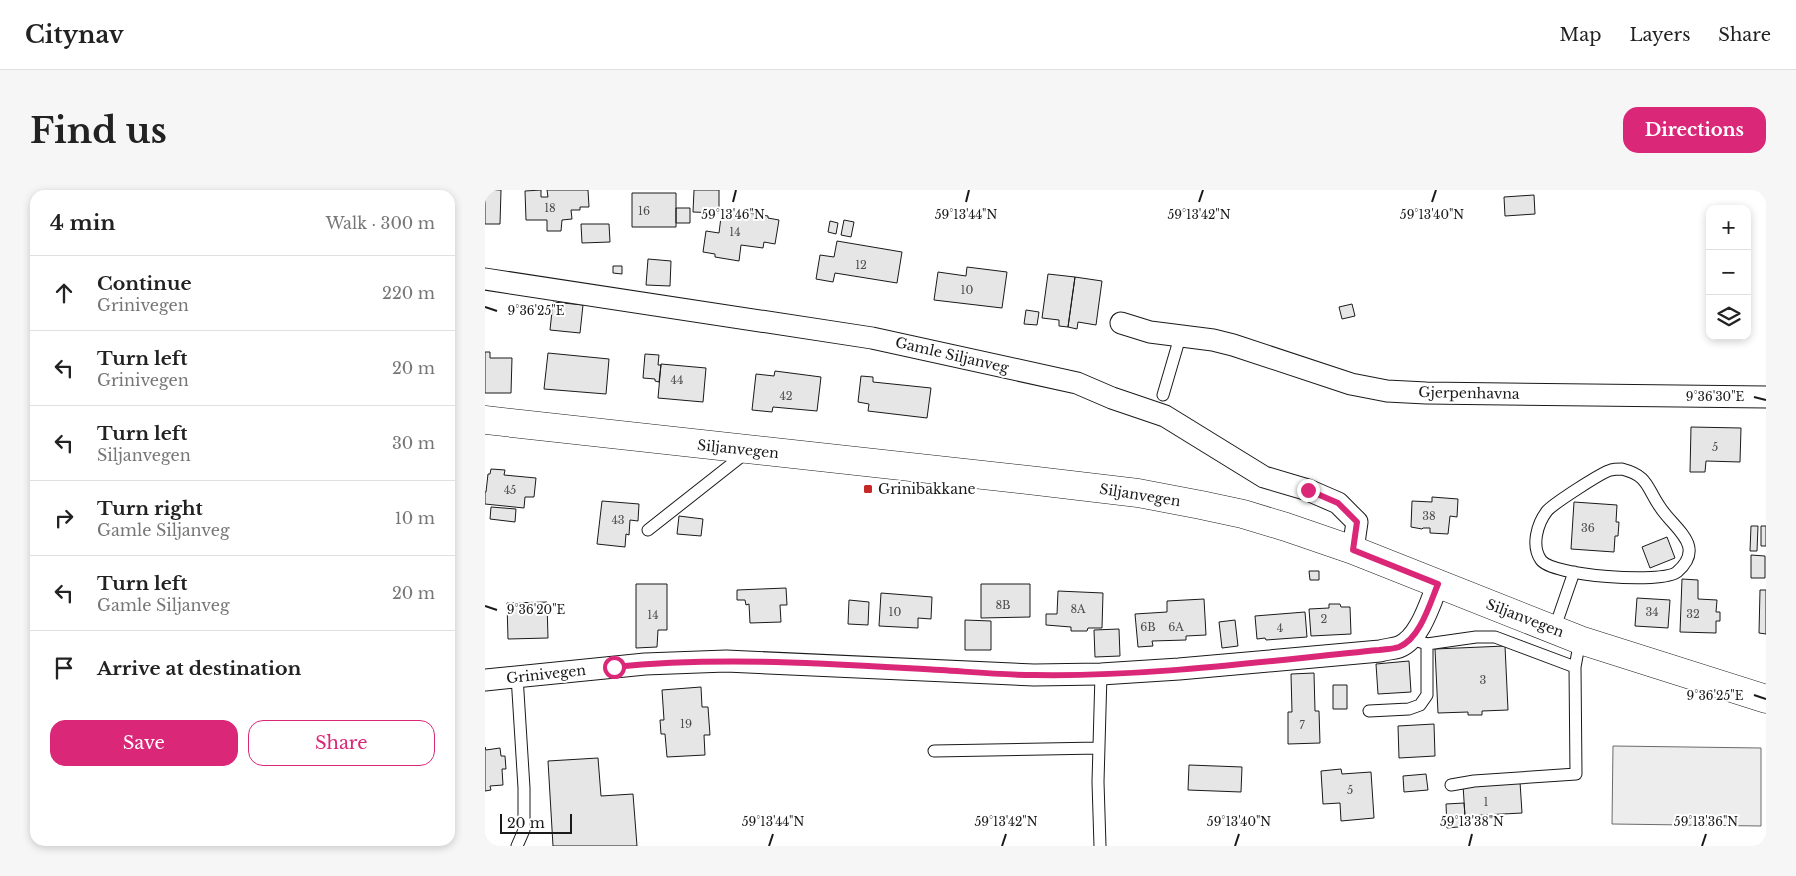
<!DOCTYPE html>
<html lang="en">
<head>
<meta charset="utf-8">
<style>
	:root { --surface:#fff; --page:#f6f6f6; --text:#222; --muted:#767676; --line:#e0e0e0; --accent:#db2777 }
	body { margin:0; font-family:"Libre Baskerville",serif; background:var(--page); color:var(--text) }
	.controls { position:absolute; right:15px; top:15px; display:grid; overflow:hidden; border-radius:10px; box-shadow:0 2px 8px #0003 }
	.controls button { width:45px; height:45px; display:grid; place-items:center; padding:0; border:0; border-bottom:1px solid var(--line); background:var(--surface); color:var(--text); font:25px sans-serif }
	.scale { position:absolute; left:15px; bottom:12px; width:72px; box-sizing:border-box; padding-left:5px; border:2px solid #1a1a1a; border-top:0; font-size:14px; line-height:18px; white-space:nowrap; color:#1a1a1a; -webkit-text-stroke:4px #fff; paint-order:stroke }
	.stop { position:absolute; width:15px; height:15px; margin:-11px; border:4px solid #db2777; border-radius:50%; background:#fff }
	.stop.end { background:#db2777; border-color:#fff; box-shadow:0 1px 5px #0008 }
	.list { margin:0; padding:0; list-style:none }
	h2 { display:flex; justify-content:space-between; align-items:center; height:65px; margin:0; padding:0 20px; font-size:21px }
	h2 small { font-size:16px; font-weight:400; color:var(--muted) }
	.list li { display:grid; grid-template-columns:32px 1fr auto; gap:15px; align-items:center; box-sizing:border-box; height:75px; padding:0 20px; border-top:1px solid var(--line) }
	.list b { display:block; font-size:19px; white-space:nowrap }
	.list p { margin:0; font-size:16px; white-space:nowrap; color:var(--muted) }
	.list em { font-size:16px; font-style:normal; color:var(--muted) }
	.actions { display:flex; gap:10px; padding:15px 20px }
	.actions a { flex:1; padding:11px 0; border:1px solid var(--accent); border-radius:15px; text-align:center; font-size:18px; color:var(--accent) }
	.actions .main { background:var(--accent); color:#fff }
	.icon { flex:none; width:28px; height:28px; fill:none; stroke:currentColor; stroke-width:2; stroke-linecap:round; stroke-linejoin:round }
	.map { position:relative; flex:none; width:1281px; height:656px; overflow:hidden; border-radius:15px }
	header { display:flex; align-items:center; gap:30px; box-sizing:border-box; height:70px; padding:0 25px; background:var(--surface); border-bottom:1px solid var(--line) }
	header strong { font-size:24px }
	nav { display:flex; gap:28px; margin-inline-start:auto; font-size:18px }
	.intro { display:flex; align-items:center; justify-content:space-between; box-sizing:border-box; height:120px; padding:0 30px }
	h1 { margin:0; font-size:35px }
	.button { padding:12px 22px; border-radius:15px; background:var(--accent); color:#fff; font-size:18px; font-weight:700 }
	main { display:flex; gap:30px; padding:0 30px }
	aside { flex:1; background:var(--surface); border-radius:15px; box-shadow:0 2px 8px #0003 }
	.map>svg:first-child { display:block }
</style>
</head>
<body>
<header>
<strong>Citynav</strong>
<nav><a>Map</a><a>Layers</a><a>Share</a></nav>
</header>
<div class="intro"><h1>Find us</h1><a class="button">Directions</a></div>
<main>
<aside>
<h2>4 min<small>Walk · 300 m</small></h2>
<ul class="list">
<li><svg class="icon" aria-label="ahead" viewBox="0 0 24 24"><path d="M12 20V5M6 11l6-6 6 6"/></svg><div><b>Continue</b><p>Grinivegen</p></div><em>220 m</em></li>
<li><svg class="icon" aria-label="left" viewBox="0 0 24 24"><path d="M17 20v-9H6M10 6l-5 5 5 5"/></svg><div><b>Turn left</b><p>Grinivegen</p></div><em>20 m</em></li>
<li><svg class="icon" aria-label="left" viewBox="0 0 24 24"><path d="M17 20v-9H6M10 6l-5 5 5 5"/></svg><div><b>Turn left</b><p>Siljanvegen</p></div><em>30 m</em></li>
<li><svg class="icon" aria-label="right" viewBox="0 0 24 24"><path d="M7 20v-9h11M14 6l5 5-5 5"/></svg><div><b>Turn right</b><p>Gamle Siljanveg</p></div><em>10 m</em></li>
<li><svg class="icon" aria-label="left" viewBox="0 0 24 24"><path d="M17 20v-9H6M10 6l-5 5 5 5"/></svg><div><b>Turn left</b><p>Gamle Siljanveg</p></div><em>20 m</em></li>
<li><svg class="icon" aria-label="arrive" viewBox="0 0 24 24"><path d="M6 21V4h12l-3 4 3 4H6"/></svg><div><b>Arrive at destination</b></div></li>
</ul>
<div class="actions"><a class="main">Save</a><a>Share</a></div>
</aside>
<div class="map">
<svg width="1281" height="656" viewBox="0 0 1281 656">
	<rect width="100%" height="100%" fill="#fff"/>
	<!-- green -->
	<path fill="#ededed" stroke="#6a6a6a" d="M1128,556L1276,558V636L1127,634Z"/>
	<!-- building -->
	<path fill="#e6e6e6" stroke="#1a1a1a" d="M0,0H16L15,34H0Z
		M56,0V7H63L62,0H103L104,17H95V20H86L87,29L77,30L76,41H62V30H41L40,1Z
		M209,0H234V23L208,22Z
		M147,3H191V37H147Z
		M1049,5L1050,24L1020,26L1019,7Z
		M191,18H205V33H191Z
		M237,19L283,26V28L294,30L290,54L279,52L278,58L256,55L254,71L230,67V64L218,62L221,41L234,43Z
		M359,30L369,32L366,47L356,45Z
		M345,31L353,33L351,44L343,42Z
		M96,34H124L125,52L97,53Z
		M352,51L417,62L412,93L350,83L348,92L331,89L335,65L349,67Z
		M163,69L186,71L185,96L161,95Z
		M128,76H137V84L128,83Z
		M482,77L522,82L517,118L449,110L453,82L481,86Z
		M563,84L590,87L583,137L574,136V130L557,128Z
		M590,87L617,91L611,135L593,132L592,139L583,137Z
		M68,112L98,115L95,143L65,140Z
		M867,114L870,126L857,129L854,117Z
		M541,120L554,122L552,135L539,134Z
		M0,162H5V168H27L26,203H0Z
		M63,163L124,169L121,204L59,199Z
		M160,164L174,165L173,175H176L174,192L170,191V189L158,188Z
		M176,174L221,178L218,212L173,208Z
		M290,181L336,187L332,221L288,217L287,222L267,220L271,184L289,186Z
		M376,186L388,187V192L446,198L442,228L383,221L384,214L373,212Z
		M1206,237L1256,238L1255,272L1221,271L1220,282H1205Z
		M6,279L20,280L19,285L51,288L49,307H40L39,318L0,314V302H1L3,284H5Z
		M947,307L973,309L972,327L965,326L963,344L945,343V338H938L937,339L926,337L927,311L947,312Z
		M117,311L154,314L153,331L145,330L144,345L141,344L140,357L112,354Z
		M1089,312L1132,315L1131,332H1134L1133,346H1130L1129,362L1086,359Z
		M6,317L31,319L30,332L5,329Z
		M194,326L218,329L216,346L192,344Z
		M1266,336H1273L1272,361H1265Z
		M1276,336H1281V356H1276Z
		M1182,347L1190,368L1165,378L1157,357Z
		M1266,365L1280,366V388H1266Z
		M824,381H834V390H825Z
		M1197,389L1213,390V409L1232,410L1231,422H1235V431H1231V443L1195,442Z
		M151,394H182V440H173L172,457L151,458Z
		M496,394H545V427L496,428Z
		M301,398L302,415H295L296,432L265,433L264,414L261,415L260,410H252V400Z
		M1275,400H1281V444L1274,443Z
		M573,401L618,403L617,438H603L602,441H586V437L561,435V424H572Z
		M396,403L447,407L446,429L433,428V438L394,436Z
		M1152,408L1185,410L1183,438L1150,436Z
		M719,409L721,445L701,446V450L667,451L668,456L653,457L650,424L682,422V411Z
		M364,410L384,412L383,435L363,434Z
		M62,412L63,448L23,449L22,413Z
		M844,414H855L856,417H865L866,444L826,446L824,419L844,418Z
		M820,422L822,447L781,450L780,448L772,449L770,426Z
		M480,430L506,431V460H480Z
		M750,430L753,456L737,458L734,432Z
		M634,439L635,466L610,467L609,440Z
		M1020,456L1023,520L997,521V525H983V522L953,523L950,459Z
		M924,471L926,502L893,504L891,474Z
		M829,483L830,521H834L835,553L803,554V522H807L806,484Z
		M848,495H862V519H848Z
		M216,497L217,517H223L225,545H219L220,565L182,567L180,544H176L175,530H179L177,500Z
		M949,534L950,566L914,568L913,536Z
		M0,557L1,560L15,558L16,566H20L21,579H17L18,595L5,596L6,600L0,601Z
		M113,568L116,606L148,604L152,656H68L63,571Z
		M704,575L757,577L756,602L703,600Z
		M856,579L857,584L886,582L889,628L856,631L855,613L838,614L836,581Z
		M941,584L943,600L919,602L918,586Z
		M1035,592L1037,623L980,626L978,595Z
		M979,613L980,626H984V636L962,638L961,614Z"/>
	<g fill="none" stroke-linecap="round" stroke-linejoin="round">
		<defs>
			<path id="lane" d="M678,205L695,147
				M1137,279C1164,286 1161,297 1175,317C1189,339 1222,356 1192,382C1177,394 1067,386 1056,370C1046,356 1052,334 1062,321C1068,314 1117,282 1126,280C1129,279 1133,279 1137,279Z
				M163,340L262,262
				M1069,440L1089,382
				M927,449L942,454L991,447H1010L1090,477
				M32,486L39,598V640L32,656
				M884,521L924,519L935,515L942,505V454
				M449,561L614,558
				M966,595L989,591L1091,584L1090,477L1095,450
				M615,656L613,592L616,484"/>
			<path id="street" d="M0,89L387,148L592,193L627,208L680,226L779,287L823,300L853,313L872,332L868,360
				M636,133L665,142L728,150L748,155L866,194L902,201L941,203L1281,207
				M0,490L160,474L241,471L549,485L616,484L694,479L895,461C901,459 908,459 914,457C935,449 945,413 953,394"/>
			<path id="primary" d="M0,230L552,291L653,303L716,315L758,324L801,337L868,360L1095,450L1281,509"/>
		</defs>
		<!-- lane casing -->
		<use href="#lane" stroke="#1a1a1a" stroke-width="13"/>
		<!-- street casing -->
		<use href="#street" stroke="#1a1a1a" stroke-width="23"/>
		<!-- primary casing -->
		<use href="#primary" stroke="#1a1a1a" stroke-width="29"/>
		<!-- lane -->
		<use href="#lane" stroke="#fff" stroke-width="11"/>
		<!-- street -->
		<use href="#street" stroke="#fff" stroke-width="21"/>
		<!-- primary -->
		<use href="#primary" stroke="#fff" stroke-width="28"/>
	</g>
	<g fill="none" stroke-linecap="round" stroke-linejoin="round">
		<!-- route -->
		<path stroke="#db2777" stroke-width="6" d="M129,477C238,466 347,474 456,480C487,482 518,485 549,485C664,487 780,471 894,460C901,459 908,459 914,457C935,449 945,413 953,394L868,360L872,332L853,313L823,300"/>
	</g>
	<!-- ticks -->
	<path fill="none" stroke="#1a1a1a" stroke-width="2" d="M248,12L251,0M481,12L484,0M714,12L718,0M947,12L951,0M0,117L12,121M1269,207L1281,210M0,416L12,420M1269,505L1281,509M284,656L288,644M517,656L521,644M750,656L754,644M984,656L987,644M1217,656L1221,644"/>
	<!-- markers -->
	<rect fill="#c62828" stroke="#fff" stroke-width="2" x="378" y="294" width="10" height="10" rx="2.5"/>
	<g text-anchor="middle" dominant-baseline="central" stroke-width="4" stroke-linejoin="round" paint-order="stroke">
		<!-- number labels -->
		<g font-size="11" fill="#4d4d4d">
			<text x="65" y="18">18</text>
			<text x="159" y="21">16</text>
			<text x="250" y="42">14</text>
			<text x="376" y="75">12</text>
			<text x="482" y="100">10</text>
			<text x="192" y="190">44</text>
			<text x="301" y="206">42</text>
			<text x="1230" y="257">5</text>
			<text x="25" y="300">45</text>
			<text x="944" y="326">38</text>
			<text x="133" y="330">43</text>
			<text x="1103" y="338">36</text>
			<text x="518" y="415">8B</text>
			<text x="593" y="419">8A</text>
			<text x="410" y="422">10</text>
			<text x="1167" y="422">34</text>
			<text x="1208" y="424">32</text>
			<text x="168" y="425">14</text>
			<text x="839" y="429">2</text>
			<text x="663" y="437">6B</text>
			<text x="691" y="437">6A</text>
			<text x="795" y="438">4</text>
			<text x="998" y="490">3</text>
			<text x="201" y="534">19</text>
			<text x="817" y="535">7</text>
			<text x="865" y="600">5</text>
			<text x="1001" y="612">1</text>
		</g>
		<!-- street labels -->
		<g font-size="14" fill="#1a1a1a" stroke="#fff">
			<text transform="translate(467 165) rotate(13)">Gamle Siljanveg</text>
			<text transform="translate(984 203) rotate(1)">Gjerpenhavna</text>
			<text transform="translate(253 259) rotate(6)">Siljanvegen</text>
			<text transform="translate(655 305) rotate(9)">Siljanvegen</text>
			<text transform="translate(1040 428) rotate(21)">Siljanvegen</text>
			<text transform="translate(61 484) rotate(-6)">Grinivegen</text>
		</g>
		<!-- poi labels -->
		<g font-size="14" fill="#1a1a1a" stroke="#fff" text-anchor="start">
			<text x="393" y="299">Grinibakkane</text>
		</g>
	</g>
	<g font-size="12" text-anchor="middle" fill="#1a1a1a" stroke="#fff" stroke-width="4" stroke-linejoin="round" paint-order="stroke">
		<text x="248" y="29">59°13'46"N</text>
		<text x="481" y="29">59°13'44"N</text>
		<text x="714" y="29">59°13'42"N</text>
		<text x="947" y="29">59°13'40"N</text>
		<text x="51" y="125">9°36'25"E</text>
		<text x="1230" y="211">9°36'30"E</text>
		<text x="51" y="424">9°36'20"E</text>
		<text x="1230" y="510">9°36'25"E</text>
		<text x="288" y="636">59°13'44"N</text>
		<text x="521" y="636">59°13'42"N</text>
		<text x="754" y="636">59°13'40"N</text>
		<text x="987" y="636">59°13'38"N</text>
		<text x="1221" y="636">59°13'36"N</text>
	</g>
</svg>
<div class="controls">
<button>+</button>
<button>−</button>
<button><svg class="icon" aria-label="layers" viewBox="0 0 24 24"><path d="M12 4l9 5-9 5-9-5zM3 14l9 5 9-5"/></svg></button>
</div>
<div class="scale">20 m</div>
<div class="stop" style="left:129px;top:477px"></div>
<div class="stop end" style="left:823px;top:300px"></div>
</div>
</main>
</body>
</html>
